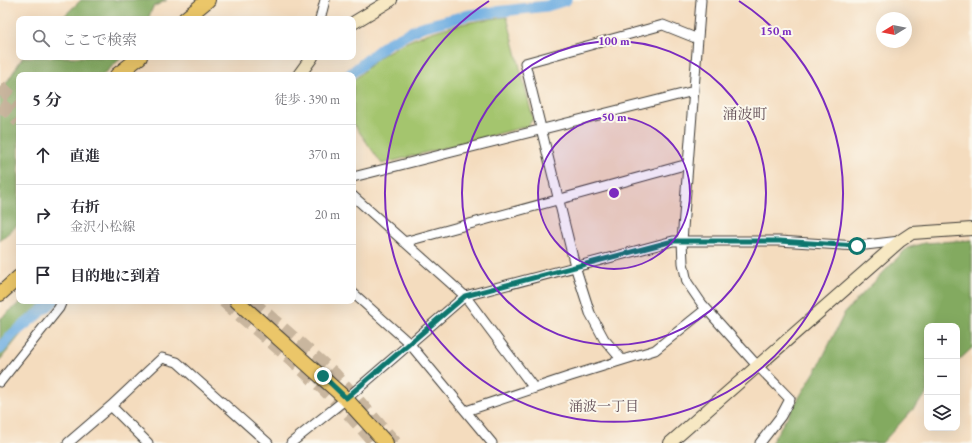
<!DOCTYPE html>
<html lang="ja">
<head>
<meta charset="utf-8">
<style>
	:root { --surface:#fff; --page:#f7f7f7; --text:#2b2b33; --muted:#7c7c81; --line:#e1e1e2 }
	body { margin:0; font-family:"EB Garamond","Noto Serif JP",serif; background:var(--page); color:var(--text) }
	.controls { position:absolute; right:12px; bottom:12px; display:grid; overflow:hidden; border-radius:8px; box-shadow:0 4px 16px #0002 }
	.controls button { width:36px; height:36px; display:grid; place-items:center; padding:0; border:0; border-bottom:1px solid var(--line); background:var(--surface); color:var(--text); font:20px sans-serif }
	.compass { position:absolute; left:876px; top:12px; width:36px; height:36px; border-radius:50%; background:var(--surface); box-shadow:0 4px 16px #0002; rotate:260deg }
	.stop { position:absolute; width:12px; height:12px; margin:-9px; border:3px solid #0f766e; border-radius:50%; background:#fff }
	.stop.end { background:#0f766e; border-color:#fff; box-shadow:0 1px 4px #0008 }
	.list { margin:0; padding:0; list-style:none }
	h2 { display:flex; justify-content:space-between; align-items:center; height:52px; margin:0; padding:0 16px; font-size:17px }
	h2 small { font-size:13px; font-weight:400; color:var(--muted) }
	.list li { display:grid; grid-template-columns:26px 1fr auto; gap:12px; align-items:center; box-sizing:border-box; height:60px; padding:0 16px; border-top:1px solid var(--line) }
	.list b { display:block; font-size:15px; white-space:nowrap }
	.list p { margin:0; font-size:13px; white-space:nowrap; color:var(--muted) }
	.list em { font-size:13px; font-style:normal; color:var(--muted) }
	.icon { flex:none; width:22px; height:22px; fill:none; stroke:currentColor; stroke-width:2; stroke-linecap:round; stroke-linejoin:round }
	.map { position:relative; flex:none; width:972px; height:443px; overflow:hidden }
	.search { position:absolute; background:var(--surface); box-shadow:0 4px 16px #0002; left:16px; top:16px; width:340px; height:44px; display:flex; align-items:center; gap:10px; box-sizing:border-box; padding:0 14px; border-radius:8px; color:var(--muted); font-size:15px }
	.panel { position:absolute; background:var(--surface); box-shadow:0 4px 16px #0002; left:16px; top:72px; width:340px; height:232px; border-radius:8px }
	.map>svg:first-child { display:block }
</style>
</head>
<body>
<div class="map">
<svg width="972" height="443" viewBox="0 0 972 443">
	<rect width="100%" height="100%" fill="#fbf7ec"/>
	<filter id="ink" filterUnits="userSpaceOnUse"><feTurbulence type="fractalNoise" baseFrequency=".025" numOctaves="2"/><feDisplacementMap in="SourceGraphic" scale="8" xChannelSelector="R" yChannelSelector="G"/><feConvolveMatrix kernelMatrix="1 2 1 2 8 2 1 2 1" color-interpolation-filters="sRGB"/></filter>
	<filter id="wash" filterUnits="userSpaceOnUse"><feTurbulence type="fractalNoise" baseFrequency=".012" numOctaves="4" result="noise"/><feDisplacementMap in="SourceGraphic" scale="16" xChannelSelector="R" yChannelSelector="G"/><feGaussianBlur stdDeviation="0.9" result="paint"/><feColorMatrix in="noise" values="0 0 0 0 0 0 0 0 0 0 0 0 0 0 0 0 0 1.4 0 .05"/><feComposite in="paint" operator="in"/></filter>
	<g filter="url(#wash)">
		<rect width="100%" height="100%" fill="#f4dcbe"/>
		<!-- green -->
		<path fill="#a4c56e" stroke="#607045" d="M507,17L533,119L528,126L382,164L353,123V81C363,72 374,60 386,53C422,31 466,21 507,17Z"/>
		<!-- forest -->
		<path fill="#83aa61" stroke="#50633e" d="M81,0H167L153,7L148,19H61Z
			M23,57H122L103,75H19V224L0,240V93Z
			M972,240V348L957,362V326H927V394L882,443H771L819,365L845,312L907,248L924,243Z
			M22,301H48L0,360V319Z"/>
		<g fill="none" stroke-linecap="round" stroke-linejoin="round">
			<!-- canal -->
			<path stroke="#6eade1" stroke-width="11" d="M349,75L387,44L421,27L469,15L547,6L566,0
				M0,349L13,334L54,301"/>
		</g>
	</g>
	<g filter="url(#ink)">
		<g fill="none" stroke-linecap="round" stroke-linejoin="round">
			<!-- primary-tunnel -->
			<path stroke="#c9b69e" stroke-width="14" stroke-dasharray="14 7" stroke-linecap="butt" d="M0,87L19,104
				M0,104L19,121
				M224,301C276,346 331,390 375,443
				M251,301L334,374L395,443"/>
			<defs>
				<path id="street" d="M701,0L682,241L683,263L687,282L702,304L753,361L790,399L781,416L760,443
					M320,19L325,0
					M353,177L694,91
					M353,196L465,296L534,388
					M404,242L688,164
					M353,293L409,343L492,443
					M622,360L604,339L590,313L575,266L525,63L663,25L698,39
					M0,382L59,308L62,301
					M111,406L148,443
					M466,411L571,376L655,350L706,309
					M68,443L111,406L162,358L177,362L268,443
					M291,443L346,399L465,296L673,241H779L857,246L900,241"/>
				<path id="secondary" d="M353,23L391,0
					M299,75L312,57
					M670,443L900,241L912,233L972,229"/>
				<path id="primary" d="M185,19L208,0
					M117,75L140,57
					M0,294L19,277
					M237,301L346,399L386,443"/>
			</defs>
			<!-- street casing -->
			<use href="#street" stroke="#3c3934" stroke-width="11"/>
			<!-- secondary casing -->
			<use href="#secondary" stroke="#3c3934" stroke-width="14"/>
			<!-- primary casing -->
			<use href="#primary" stroke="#3c3934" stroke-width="16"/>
			<!-- street -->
			<use href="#street" stroke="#fff" stroke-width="9"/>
			<!-- secondary -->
			<use href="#secondary" stroke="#f7e8c3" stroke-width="12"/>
			<!-- primary -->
			<use href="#primary" stroke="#ebc669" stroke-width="14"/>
		</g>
	</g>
	<g fill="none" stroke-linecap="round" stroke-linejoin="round" filter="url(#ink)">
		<!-- route -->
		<path stroke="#0f766e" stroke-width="5" d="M323,376L346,398L465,296L673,241H779L857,246"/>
	</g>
	<!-- distance rings -->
	<circle cx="614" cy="193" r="76" fill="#7b2cbf" fill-opacity=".12"/>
	<g fill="none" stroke="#7b2cbf" stroke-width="2">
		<circle cx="614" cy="193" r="76"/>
		<circle cx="614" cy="193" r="152"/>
		<path d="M739 1A229 229 0 1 1 489 1"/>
	</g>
	<g text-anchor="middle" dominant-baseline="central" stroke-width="4" stroke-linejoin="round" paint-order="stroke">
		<!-- neighbourhood labels -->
		<g font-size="14" fill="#645058" stroke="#fbf7ec">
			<text x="604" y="406">涌波一丁目</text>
		</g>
		<!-- quarter labels -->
		<g font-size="15" fill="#645058" stroke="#fbf7ec">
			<text x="745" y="113">涌波町</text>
		</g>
	</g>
	<circle cx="614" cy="193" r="6" fill="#7b2cbf" stroke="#fbf7ec" stroke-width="2"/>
	<g font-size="12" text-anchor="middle" font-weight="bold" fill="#7b2cbf" stroke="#fbf7ec" stroke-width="4" stroke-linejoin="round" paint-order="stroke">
		<text x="776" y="35">150 m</text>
		<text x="614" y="45">100 m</text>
		<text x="614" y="121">50 m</text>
	</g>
</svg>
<div class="controls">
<button>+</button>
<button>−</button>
<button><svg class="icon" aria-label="layers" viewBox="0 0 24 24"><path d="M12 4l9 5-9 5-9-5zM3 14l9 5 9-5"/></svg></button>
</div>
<svg class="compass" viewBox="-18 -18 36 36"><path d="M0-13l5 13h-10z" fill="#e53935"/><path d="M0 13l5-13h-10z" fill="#7c7c81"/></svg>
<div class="stop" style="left:857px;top:246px"></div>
<div class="stop end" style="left:323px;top:376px"></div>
<div class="search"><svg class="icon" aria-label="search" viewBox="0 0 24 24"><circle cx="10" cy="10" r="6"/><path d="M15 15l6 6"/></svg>ここで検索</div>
<section class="panel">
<h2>5 分<small>徒歩 · 390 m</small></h2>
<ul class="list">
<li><svg class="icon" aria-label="ahead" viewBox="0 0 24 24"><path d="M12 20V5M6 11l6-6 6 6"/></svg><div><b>直進</b></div><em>370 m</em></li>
<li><svg class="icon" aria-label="right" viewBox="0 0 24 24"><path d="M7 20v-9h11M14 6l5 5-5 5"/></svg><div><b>右折</b><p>金沢小松線</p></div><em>20 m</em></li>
<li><svg class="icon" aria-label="arrive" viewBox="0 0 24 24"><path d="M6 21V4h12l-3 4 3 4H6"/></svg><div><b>目的地に到着</b></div></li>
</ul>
</section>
</div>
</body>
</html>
